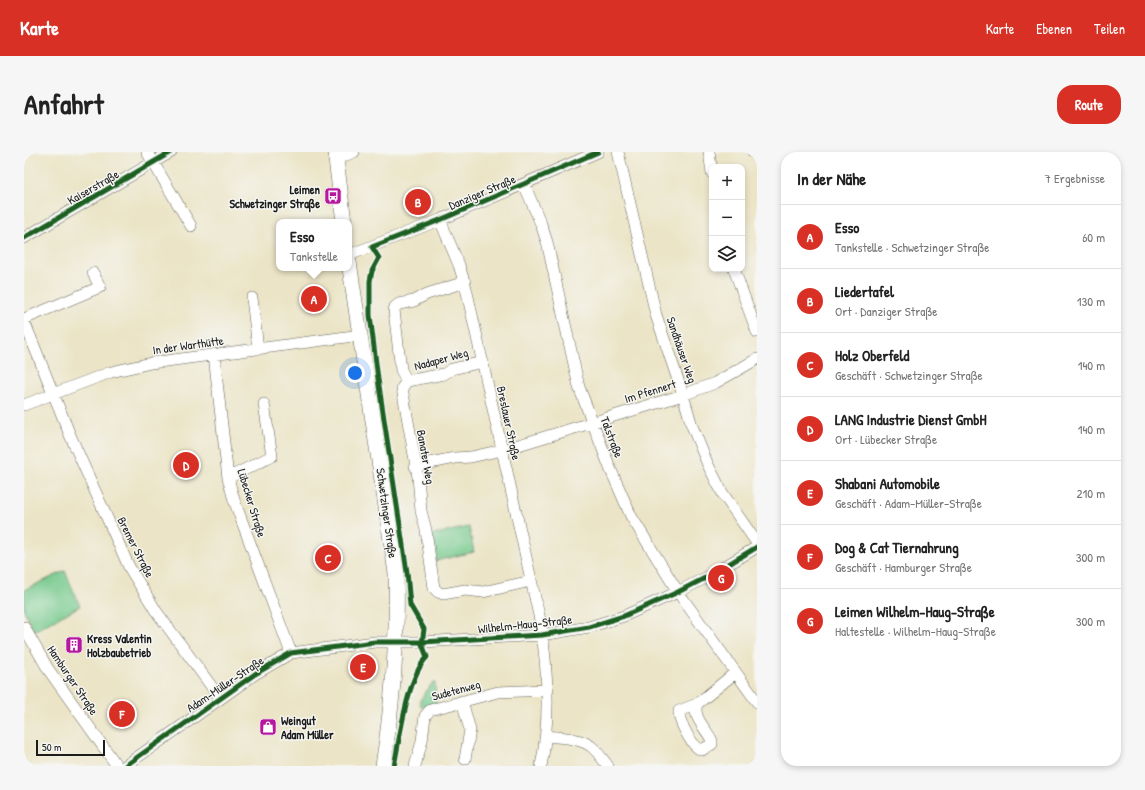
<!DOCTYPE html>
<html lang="de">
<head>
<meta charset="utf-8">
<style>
	:root { --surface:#fff; --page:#f6f6f6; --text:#222; --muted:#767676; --line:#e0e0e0; --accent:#d93025 }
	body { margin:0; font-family:"Patrick Hand",sans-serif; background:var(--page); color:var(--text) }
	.controls { position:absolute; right:12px; top:12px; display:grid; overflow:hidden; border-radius:8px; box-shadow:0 2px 6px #0003 }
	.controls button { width:36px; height:36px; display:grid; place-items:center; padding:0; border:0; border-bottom:1px solid var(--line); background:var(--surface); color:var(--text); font:20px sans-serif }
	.scale { position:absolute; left:12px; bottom:10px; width:69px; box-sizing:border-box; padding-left:4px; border:2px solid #1c1c1c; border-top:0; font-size:11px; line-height:14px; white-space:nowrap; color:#1c1c1c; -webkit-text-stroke:3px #f6f6f2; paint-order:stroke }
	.you { position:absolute; left:331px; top:221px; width:14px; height:14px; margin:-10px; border:3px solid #fff; border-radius:50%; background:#1a73e8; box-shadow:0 0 0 6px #1a73e833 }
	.badge { display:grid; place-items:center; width:26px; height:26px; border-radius:50%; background:var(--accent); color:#fff; font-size:13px; font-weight:700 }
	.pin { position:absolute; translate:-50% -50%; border:2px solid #fff; box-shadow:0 1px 4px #0006 }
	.popup { position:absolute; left:252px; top:67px; width:76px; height:52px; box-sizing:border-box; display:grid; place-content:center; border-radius:8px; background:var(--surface); filter:drop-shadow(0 1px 3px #0005); font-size:13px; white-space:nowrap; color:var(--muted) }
	.popup b { font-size:15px; color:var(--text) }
	.popup::after { content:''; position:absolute; left:50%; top:100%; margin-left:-8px; border:8px solid transparent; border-top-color:var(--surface) }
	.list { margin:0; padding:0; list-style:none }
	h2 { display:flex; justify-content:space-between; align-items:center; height:52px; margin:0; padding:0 16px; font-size:17px }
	h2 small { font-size:13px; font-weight:400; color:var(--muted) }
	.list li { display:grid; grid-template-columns:26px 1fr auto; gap:12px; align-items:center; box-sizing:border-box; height:64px; padding:0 16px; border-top:1px solid var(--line) }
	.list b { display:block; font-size:15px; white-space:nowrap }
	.list p { margin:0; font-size:13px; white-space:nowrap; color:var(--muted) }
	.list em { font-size:13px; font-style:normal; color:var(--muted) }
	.icon { flex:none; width:22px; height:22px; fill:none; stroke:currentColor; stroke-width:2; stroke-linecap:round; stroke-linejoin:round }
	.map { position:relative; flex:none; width:733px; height:614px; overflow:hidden; border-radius:16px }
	header { display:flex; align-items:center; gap:24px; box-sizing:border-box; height:56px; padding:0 20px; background:var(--accent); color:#fff }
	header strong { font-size:19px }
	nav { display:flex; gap:22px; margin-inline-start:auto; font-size:14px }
	.intro { display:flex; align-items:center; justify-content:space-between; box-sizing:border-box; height:96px; padding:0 24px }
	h1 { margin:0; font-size:28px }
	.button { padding:10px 18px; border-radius:16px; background:var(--accent); color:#fff; font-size:14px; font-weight:700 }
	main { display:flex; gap:24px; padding:0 24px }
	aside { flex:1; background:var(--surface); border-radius:16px; box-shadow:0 2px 6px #0003 }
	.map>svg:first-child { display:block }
</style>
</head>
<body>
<header>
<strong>Karte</strong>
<nav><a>Karte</a><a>Ebenen</a><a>Teilen</a></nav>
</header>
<div class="intro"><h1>Anfahrt</h1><a class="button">Route</a></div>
<main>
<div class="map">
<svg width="733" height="614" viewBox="0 0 733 614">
	<rect width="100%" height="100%" fill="#f6f6f2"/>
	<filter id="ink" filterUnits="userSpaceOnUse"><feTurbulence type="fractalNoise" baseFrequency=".025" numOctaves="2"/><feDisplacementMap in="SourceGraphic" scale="8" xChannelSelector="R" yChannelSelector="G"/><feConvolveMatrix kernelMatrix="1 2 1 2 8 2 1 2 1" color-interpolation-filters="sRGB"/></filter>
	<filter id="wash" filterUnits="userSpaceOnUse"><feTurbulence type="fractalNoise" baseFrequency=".012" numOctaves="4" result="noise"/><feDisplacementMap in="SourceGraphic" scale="16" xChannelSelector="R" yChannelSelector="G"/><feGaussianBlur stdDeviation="0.9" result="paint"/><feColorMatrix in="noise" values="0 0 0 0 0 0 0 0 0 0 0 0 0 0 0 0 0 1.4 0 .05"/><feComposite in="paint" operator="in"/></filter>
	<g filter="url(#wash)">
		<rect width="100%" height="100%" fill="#ebe4c6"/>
		<!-- green -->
		<path fill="#76c98c" stroke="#497254" d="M445,375L450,400L411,409L406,383Z
			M41,419L56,454L10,479L0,458V438Z
			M409,530H411L412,551L397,555L396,548Z"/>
	</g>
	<g filter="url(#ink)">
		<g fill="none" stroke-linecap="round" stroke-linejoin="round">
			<defs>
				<path id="street" d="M123,0L167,74
					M594,0L632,163L659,243L668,274L684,313L699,342L733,391
					M685,0L688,21
					M729,0L733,3
					M312,7L330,0
					M500,32L517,72L523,90L555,235L586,316L607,364L654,440L733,550
					M416,68L435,113L442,136L516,468C524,517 527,565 517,614
					M0,86L147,0
					M325,103L416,68L574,0
					M710,117L733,180
					M441,130L403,142L390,149L375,152L371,155L370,158L377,218L383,229L378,236L394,325L397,359L402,378L410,436L414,440L419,442L441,438L459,440L507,429
					M228,146L234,197
					M0,167L76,135L69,121
					M0,169L46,283L105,415L132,459L196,546
					M190,203L204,326L210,348L267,501
					M383,229L420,222L428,217L459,210
					M0,253L87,220L127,211L337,183
					M391,314L431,306L447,305L478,298L659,243L691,231L733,207
					M204,326L248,304L240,252
					M0,475L24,517L93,614
					M438,549L446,578L441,607
					M673,552C668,566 683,577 688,589V592L678,598C668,596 654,568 655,559L673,552L711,521
					M522,584C536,586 556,585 568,595C574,600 579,608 584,614
					M101,614L231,522L267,501L351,490H398L518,483L565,475L600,464L654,440L685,424L733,395
					M391,614L398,589L401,564L406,558L474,540L524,538"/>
				<path id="secondary" d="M313,0L312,7L320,70
					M325,110L372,421C374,487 369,549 359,614"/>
			</defs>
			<!-- street casing -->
			<use href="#street" stroke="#646258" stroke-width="12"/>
			<!-- secondary casing -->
			<use href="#secondary" stroke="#646258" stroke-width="16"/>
			<!-- street -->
			<use href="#street" stroke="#fff" stroke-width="11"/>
			<!-- secondary -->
			<use href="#secondary" stroke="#fff" stroke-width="15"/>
			<defs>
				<path id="cycleway" d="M0,86L147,0
					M101,614L231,522L267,501L351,490H398L518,483L565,475L600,464L654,440L685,424L733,395
					M370,614C376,585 383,526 403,505L398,492L400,477L386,453L383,420L354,227L346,163V129L348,119L355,106L348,95L416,68L574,0"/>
			</defs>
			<!-- cycleway casing -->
			<use href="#cycleway" stroke="#f6f6f2" stroke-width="8"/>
			<!-- cycleway -->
			<use href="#cycleway" stroke="#1b5e20" stroke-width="5"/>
		</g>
	</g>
	<!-- icons -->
	<defs>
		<symbol id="bus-square" viewBox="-11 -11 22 22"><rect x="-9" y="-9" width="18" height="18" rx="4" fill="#b5179e" stroke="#f6f6f2"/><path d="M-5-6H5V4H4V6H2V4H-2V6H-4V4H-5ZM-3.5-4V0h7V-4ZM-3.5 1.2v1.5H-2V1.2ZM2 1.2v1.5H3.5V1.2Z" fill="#fff"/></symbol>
		<symbol id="building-square" viewBox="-11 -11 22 22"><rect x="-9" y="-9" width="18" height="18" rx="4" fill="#b5179e" stroke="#f6f6f2"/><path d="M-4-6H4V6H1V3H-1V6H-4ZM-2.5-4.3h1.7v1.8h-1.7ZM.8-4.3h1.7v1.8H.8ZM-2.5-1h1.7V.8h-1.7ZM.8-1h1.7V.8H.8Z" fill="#fff"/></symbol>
		<symbol id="shop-square" viewBox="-11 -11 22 22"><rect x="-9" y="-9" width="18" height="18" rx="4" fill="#b5179e" stroke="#f6f6f2"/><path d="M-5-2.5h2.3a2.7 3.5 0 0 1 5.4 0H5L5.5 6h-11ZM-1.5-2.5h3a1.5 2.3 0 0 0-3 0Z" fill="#fff"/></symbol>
	</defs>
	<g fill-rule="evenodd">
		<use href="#bus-square" x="299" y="34" width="20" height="20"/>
		<use href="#building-square" x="40" y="483" width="20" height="20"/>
		<use href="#shop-square" x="234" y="565" width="20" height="20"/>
	</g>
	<g text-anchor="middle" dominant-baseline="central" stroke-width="3" stroke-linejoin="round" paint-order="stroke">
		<!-- street labels -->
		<g font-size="12" fill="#1c1c1c" stroke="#f6f6f2">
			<text transform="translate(69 35) rotate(-30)">Kaiserstraße</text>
			<text transform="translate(458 40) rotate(-23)">Danziger Straße</text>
			<text transform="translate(164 193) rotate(-8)">In der Warthütte</text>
			<text transform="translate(658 198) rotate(71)">Sandhäuser Weg</text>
			<text transform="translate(417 207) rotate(-15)">Nadaper Weg</text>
			<text transform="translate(626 239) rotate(-17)">Im Pfennert</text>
			<text transform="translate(485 271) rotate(78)">Breslauer Straße</text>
			<text transform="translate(588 285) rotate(69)">Talstraße</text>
			<text transform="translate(402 305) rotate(80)">Banater Weg</text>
			<text transform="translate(228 351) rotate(73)">Lübecker Straße</text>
			<text transform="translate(363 361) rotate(82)">Schwetzinger Straße</text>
			<text transform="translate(112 395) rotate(63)">Bremer Straße</text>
			<text transform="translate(501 472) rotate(-6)">Wilhelm-Haug-Straße</text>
			<text transform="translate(49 528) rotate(56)">Hamburger Straße</text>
			<text transform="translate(201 532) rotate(-34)">Adam-Müller-Straße</text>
			<text transform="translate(432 538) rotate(-15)">Sudetenweg</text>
		</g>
		<!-- poi labels -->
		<g font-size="12" font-weight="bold" fill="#1c1c1c" stroke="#f6f6f2" text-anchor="start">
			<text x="296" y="37" text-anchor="end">Leimen<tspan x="296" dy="14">Schwetzinger Straße</tspan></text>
			<text x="63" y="486">Kress Valentin<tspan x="63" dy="14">Holzbaubetrieb</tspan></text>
			<text x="257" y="568">Weingut<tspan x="257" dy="14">Adam Müller</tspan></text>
		</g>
	</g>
</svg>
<div class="controls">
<button>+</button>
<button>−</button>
<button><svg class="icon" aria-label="layers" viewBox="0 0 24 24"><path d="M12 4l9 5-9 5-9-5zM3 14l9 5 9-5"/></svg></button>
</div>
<div class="scale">50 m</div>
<div class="you"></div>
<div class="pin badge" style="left:290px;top:147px">A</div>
<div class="popup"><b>Esso</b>Tankstelle</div>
<div class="pin badge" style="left:394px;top:50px">B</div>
<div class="pin badge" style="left:304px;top:406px">C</div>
<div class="pin badge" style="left:162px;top:313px">D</div>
<div class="pin badge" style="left:339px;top:515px">E</div>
<div class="pin badge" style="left:98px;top:562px">F</div>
<div class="pin badge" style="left:697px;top:426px">G</div>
</div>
<aside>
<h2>In der Nähe<small>7 Ergebnisse</small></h2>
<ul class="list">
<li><span class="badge">A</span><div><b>Esso</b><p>Tankstelle · Schwetzinger Straße</p></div><em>60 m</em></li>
<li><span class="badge">B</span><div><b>Liedertafel</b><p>Ort · Danziger Straße</p></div><em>130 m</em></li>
<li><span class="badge">C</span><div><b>Holz Oberfeld</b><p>Geschäft · Schwetzinger Straße</p></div><em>140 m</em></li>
<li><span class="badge">D</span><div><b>LANG Industrie Dienst GmbH</b><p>Ort · Lübecker Straße</p></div><em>140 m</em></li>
<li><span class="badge">E</span><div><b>Shabani Automobile</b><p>Geschäft · Adam-Müller-Straße</p></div><em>210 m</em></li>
<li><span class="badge">F</span><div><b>Dog &amp; Cat Tiernahrung</b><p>Geschäft · Hamburger Straße</p></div><em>300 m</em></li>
<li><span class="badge">G</span><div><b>Leimen Wilhelm-Haug-Straße</b><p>Haltestelle · Wilhelm-Haug-Straße</p></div><em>300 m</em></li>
</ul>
</aside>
</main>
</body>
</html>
